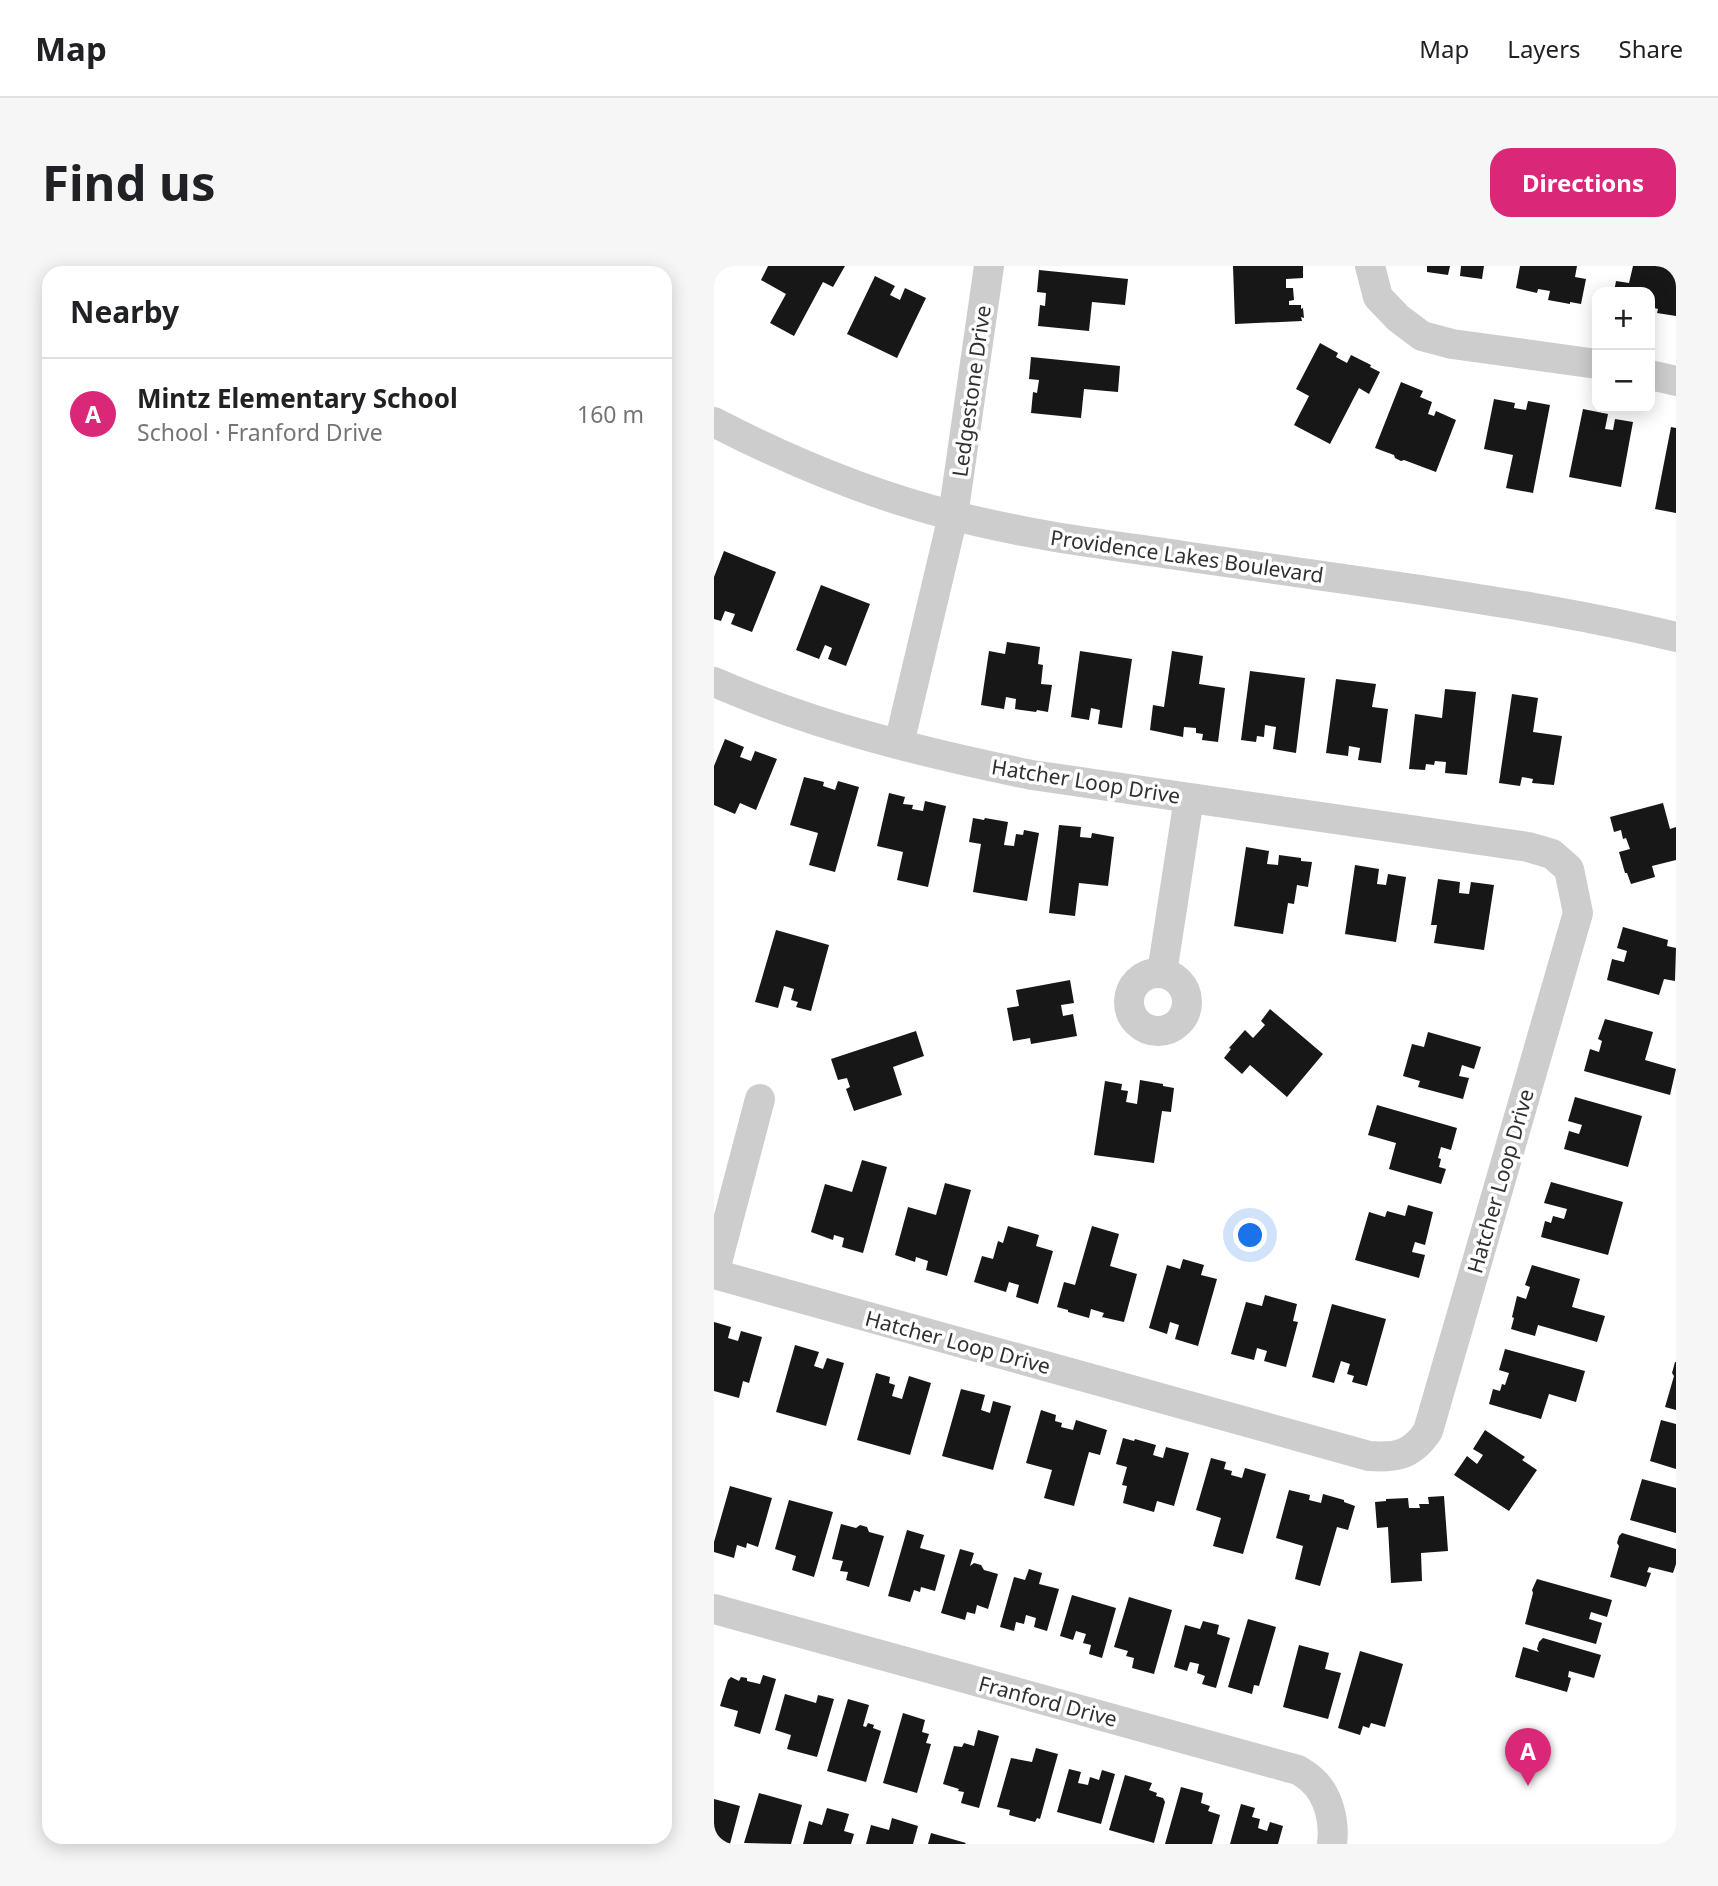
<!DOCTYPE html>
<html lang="en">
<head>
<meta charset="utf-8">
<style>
	:root { --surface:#fff; --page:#f6f6f6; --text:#202124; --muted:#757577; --line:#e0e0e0; --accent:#db2777 }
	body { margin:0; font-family:"Noto Sans",sans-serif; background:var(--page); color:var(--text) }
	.controls { position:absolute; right:21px; top:21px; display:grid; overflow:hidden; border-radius:14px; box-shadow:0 4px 18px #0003 }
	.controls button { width:63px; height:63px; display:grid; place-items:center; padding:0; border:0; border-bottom:2px solid var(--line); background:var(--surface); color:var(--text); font:35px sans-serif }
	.you { position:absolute; left:537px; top:970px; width:24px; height:24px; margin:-18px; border:5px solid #fff; border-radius:50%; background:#1a73e8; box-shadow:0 0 0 10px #1a73e833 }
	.badge { display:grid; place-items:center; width:46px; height:46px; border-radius:50%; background:var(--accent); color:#fff; font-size:23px; font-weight:700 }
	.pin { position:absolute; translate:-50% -58px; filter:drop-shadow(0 2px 4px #0008) }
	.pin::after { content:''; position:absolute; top:37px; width:24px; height:21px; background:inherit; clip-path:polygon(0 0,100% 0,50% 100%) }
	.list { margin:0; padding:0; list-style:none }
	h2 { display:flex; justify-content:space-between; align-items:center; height:91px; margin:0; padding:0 28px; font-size:30px }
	h2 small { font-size:23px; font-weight:400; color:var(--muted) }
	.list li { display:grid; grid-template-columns:46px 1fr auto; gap:21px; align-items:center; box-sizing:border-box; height:112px; padding:0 28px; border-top:2px solid var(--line) }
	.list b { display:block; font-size:26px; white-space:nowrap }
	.list p { margin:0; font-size:23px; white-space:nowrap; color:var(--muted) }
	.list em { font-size:23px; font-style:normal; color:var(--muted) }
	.map { position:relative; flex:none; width:962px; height:1578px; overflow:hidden; border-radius:21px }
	header { display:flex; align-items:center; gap:42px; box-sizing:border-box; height:98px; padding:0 35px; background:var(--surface); border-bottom:2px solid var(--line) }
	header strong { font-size:33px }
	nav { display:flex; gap:38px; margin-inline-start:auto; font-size:24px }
	.intro { display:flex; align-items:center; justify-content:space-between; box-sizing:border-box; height:168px; padding:0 42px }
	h1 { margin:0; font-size:49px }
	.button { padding:18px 32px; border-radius:21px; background:var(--accent); color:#fff; font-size:24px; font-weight:700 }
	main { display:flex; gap:42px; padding:0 42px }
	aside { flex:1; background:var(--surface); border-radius:21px; box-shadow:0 4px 18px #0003 }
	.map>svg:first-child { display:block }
</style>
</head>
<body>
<header>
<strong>Map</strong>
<nav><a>Map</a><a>Layers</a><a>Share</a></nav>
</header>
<div class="intro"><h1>Find us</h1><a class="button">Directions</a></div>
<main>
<aside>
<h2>Nearby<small></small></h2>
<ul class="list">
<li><span class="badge">A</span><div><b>Mintz Elementary School</b><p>School · Franford Drive</p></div><em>160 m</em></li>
</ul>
</aside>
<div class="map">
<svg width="962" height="1578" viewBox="0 0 962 1578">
	<rect width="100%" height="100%" fill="#fff"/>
	<!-- building -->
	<path fill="#171717" d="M54,0H131L119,21L109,16L80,70L56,57L72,28L47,14Z
		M519,0H589V12L572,13V22H579L580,34L575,35V39H587V43L589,42L590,52L587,51L588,55L521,58Z
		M713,0H736L734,9L713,6Z
		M747,0H770L768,13L746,10Z
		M806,0H863L861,11L872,13L867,38L856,36V38L834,34L836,25L824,23L823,27L802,22Z
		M919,0H962V50L943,47L944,43L936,41V26H900L902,15L915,17Z
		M325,4L414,13L411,39L378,36L375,65L324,60L326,39L331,40L332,27L323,26Z
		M161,10L181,20L176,29L186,34L191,22L212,32L183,92L133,68Z
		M606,77L624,87L622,91L633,97L637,89L657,99L656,101L666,106L655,128L645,122L616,178L580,159L595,130L582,123Z
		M317,91L406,100L404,126L370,123L367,152L317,147L319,126L323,127L325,114L315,113Z
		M687,116L709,125L706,131L718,136L714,148L720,150L722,145L742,154L722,206L690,194L687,195L681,192L680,189L661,182Z
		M780,133L801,137L800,142L812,144L814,135L836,139L819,227L792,222L799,189L770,183Z
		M869,143L894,148L891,163L899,164L901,153L919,156L907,221L855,211Z
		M957,161L962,162V247L941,243Z
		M10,285L62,306L38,366L17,358L21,348L11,345L7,355L0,353V311Z
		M107,319L156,338L132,400L114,393L118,382L111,379L105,393L82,384Z
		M293,376L326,381L324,398L329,399L327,418L338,419L334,446L323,444L322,446L301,443L302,433L292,431L290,443L267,439L275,385L291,388Z
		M366,385L418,393L408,462L384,458L386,444L377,442L375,454L357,451Z
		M458,385L489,390L485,418L511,422L504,476L488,474L489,468L482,467V462L470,461L469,471L436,464L439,439L450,441Z
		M536,405L591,412L582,487L559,483L562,461L551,459L550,471L543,470L542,476L527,474Z
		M622,413L662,418L658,441L674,443L667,497L644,494L646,482L635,480L634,490L612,487Z
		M731,423L762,426L753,509L731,507L732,496L721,495L720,499L712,498L711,504L695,503L701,448L728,452Z
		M798,428L824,432L819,466L848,470L840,519L818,517L819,513L808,511L806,520L785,517Z
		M11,473L30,481L26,491L37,495L41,485L63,493L42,544L26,537L21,548L0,539V500Z
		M90,511L110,516L109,520L121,524L124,515L145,521L121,606L95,599L104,567L76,559Z
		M175,527L191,531L189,538L199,539L198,543L209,545L211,535L232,540L214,621L183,614L189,586L163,580Z
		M949,537L956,563L962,561V594L938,600L941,611L917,618L913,607H911L905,586L916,583L912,572L909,573L907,564L900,566L896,551Z
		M259,552L270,554L271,552L294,556L290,579L300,580L302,568L309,569L310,564L325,567L313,635L259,626L267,578L255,576Z
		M345,559L367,561L366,571L377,572L378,567L400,571L394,620L365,617L361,650L335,647Z
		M532,581L555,585L553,598L564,599L565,589L587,592V595L598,596L594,621L583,619L580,638L574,637L569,668L520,660Z
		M641,599L665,603L663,618L672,619L674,608L692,611L682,676L631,668Z
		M724,613L746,616L745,627L755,628L757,616L780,619L770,684L720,677L723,659H717Z
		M909,661L954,674L953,680L962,682L961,715L950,713L945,729L893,714L898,693L910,696L913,685L903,682Z
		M62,664L115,679L97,745L82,741L84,736L77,734L80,723L70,720L64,742L41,736Z
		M356,714L360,737L347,739L349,750L359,748L363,770L317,778L316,772L299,775L293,742L305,740L302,724Z
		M556,743L609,788L573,831L536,799L528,808L510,792L517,783L515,782L531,764L539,772L551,759L547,755Z
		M891,753L939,766L931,794L962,803L956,829L870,805L876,783L885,786L888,775L884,773Z
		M202,765L210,790L179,801L188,829L140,845L132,823L136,821L133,812L124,814L117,793Z
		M714,766L767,781L760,803L748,799L745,810L755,812L749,833L704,821L706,815L689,810L698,778L710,781Z
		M426,814L449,818V820L460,822L457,846L448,845L440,897L380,889L391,815L408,818L407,824L414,825L412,836L423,838Z
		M861,831L928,850L914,901L850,883L855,865L865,868L868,859L854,855Z
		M663,839L743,862L737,884L727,881L724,892L727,893L725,901L732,903L727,918L675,903L682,877L654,869Z
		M148,894L173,901L149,987L128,981L130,972L120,969L119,974L97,966L111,918L138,926Z
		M837,916L909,936L894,989L827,971L831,955L837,957L839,950L850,953L853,943L830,937Z
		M231,917L257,924L233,1010L212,1004L214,995L202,991L201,996L181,989L194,941L222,949Z
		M694,939L719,946L711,979L701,976L698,986L711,989L705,1012L641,994L655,946L671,951L673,945L691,950Z
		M294,960L325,969L322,980L339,985L324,1038L302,1031L305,1019L295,1016L292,1026L260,1016L268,990L279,993L284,975L289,977Z
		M378,960L405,968L396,1000L423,1008L410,1056L388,1051L390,1047L377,1043L375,1052L354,1046V1044L343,1041L350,1016L361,1019Z
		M469,993L490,999L487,1009L503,1013L484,1080L461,1073L465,1059L456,1056L453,1068L435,1062L453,999L466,1003Z
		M818,999L866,1013L858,1041L891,1050L883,1076L824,1059L821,1070L797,1063L800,1052L798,1051L803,1030L812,1033L816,1021L811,1019Z
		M551,1029L583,1038L579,1055L584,1056L572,1101L550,1095L553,1085L543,1082L540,1094L517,1088L532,1036L548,1040Z
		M618,1038L672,1053L653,1120L638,1116L640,1110L633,1108L636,1098L627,1095L620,1117L598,1111Z
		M0,1056L17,1061L14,1072L24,1075L27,1065L48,1071L35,1117L29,1115L25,1132L0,1125Z
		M81,1079L105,1086L100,1100L109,1103L113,1092L130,1097L112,1160L62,1146Z
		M791,1083L871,1105L862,1136L835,1128L827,1153L775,1138L779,1123L786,1125L788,1118L791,1119L795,1107L785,1104Z
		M961,1096H962V1144L951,1141L960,1110L958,1107Z
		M162,1107L176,1111L175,1117L181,1119L178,1130L188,1133L195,1110L217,1117L196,1189L143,1174Z
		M247,1123L271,1129L267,1144L276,1147L279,1135L297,1140L279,1204L228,1190Z
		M327,1144L342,1149L341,1155L348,1157L347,1161L359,1164L362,1154L393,1164L386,1189L375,1186L360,1240L330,1232L338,1204L312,1197Z
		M947,1154L962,1158V1203L936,1195Z
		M771,1164L811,1191L808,1194L823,1204L795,1245L740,1209L753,1190L763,1198L769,1189L759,1183Z
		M409,1172L420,1175L421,1173L442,1179L439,1189L449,1192L452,1181L475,1187L460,1240L443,1235L440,1246L409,1237L413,1220L408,1219L413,1201L402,1198Z
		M497,1192L512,1196L510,1203L518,1205L517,1209L528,1212L531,1202L552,1208L529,1288L499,1280L507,1252L482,1244Z
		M928,1213L962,1222V1267L916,1254Z
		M16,1220L58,1232L44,1281L33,1277L32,1282L23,1279L20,1292L0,1286V1276Z
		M575,1224L596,1229L595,1234L607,1237L609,1228L630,1234V1236L641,1240L634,1264L623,1261L606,1320L581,1313L589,1280L562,1272Z
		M730,1230L734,1285L707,1287L708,1315L677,1317L674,1261L663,1262L661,1236L672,1235V1233L694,1232L695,1242H706L705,1238H715L714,1231Z
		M75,1234L119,1246L100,1311L78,1304L82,1290L61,1283Z
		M127,1258L142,1262L146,1259L153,1261L155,1266L170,1270L155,1321L132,1314L134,1306L126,1305L129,1295L118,1293Z
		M193,1264L210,1269L206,1282L231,1289L221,1325L207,1321L206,1326L200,1324L196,1336L174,1330Z
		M908,1267L962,1283V1298L959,1307L935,1301L933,1306L937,1307L932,1321L896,1311L905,1280L903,1277L905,1270Z
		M246,1283L260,1287L256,1300L260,1297L267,1299L270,1304L284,1308L274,1343L263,1339L261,1348L253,1346L251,1354L227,1347Z
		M315,1303L328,1307L325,1318L345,1323L333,1365L320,1361L322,1352L312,1349L310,1358L302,1356L300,1365L286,1361L300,1311L311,1314Z
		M823,1313L898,1334L893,1351L877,1346L875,1353L888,1357L882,1378L811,1358L819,1327L818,1324Z
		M358,1329L402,1342L388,1392L375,1388L377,1379L369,1377L372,1368L362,1365L359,1374L346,1370Z
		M415,1331L458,1344L440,1408L418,1402L420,1392L412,1390L414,1385L400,1381Z
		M534,1353L562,1361L545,1420L540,1419L538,1428L514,1421Z
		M489,1355L505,1359L503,1368L516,1372L502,1422L488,1418L491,1410L483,1407L485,1398L476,1396L473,1405L460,1401L471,1359L486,1363Z
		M829,1372L887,1389L880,1412L855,1405L854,1411L857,1412L853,1426L801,1411L809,1381L825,1386L823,1383L825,1376Z
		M585,1379L615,1387L611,1403L627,1407L614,1453L569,1441Z
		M646,1385L689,1398L671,1461L657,1457L655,1462L649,1460L646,1469L624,1462Z
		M49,1409L62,1413L46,1468L20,1460L24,1445L6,1440L14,1414L17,1411L25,1415L27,1411L33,1412V1415L46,1418Z
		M71,1428L102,1437L104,1429L120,1433L103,1491L73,1483L77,1469L61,1464Z
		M134,1433L155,1439L149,1460L152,1461L154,1457L160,1459L159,1462L167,1465L152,1516L113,1505Z
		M189,1447L211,1454L208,1466L215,1468L212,1477L217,1478L203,1527L169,1517Z
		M264,1464L285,1470L265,1542L247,1537L250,1526L244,1525L245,1523L229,1518L240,1480L248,1481L250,1477L260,1480Z
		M322,1482L344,1488L326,1553L323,1552L321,1556L295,1549L296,1544L283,1541L297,1492L318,1496Z
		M355,1503L367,1506L364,1517L374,1519L376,1511L385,1514L388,1504L401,1508L387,1558L343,1546Z
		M411,1509L438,1517L435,1524L443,1527L442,1530L449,1532L451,1536L440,1577L395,1564Z
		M467,1521L489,1527L487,1537L496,1540L494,1545L506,1549L498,1578H451Z
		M45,1527L88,1539L77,1578L30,1577Z
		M0,1533L26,1540L16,1578H0Z
		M527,1538L541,1542L538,1551L546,1553L544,1562L553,1565L556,1556L569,1560L564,1578H516Z
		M113,1542L135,1548L130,1565L140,1568L137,1578H89L95,1555L108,1559Z
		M178,1552L204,1560L199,1578H152L157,1559L175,1564Z
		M217,1567L252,1577L251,1578H214Z"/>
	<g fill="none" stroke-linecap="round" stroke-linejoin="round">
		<!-- minor -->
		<path stroke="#cdcdcd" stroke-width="30" d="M656,0L664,31L684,52L708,70L738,78L883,98
			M936,109L962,115
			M0,156C77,196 157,229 241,250C318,270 397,279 476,291C553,302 630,313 707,324C792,337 878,350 962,371
			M0,416C101,460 210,487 318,509L814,581L838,588L855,603L864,647L714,1165C698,1189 683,1192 655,1190L0,1008
			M185,478L239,250L275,0
			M448,707L475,532
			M415 736a29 29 0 1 1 58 0a29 29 0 1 1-58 0Z
			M0,1008L46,833
			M0,1343L584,1504C589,1507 594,1510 598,1514C615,1529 621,1557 618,1578"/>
	</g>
	<g text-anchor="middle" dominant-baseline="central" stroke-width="7" stroke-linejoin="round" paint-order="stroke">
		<!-- street labels -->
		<g font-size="21" fill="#303030" stroke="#fff">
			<text transform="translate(257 125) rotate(-82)">Ledgestone Drive</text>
			<text transform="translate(473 290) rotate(8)">Providence Lakes Boulevard</text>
			<text transform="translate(372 515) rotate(9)">Hatcher Loop Drive</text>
			<text transform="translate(786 915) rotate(-74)">Hatcher Loop Drive</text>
			<text transform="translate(244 1076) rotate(15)">Hatcher Loop Drive</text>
			<text transform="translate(334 1435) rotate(15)">Franford Drive</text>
		</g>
	</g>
</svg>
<div class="controls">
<button>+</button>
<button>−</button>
</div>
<div class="you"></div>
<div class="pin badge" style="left:814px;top:1520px">A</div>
</div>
</main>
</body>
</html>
